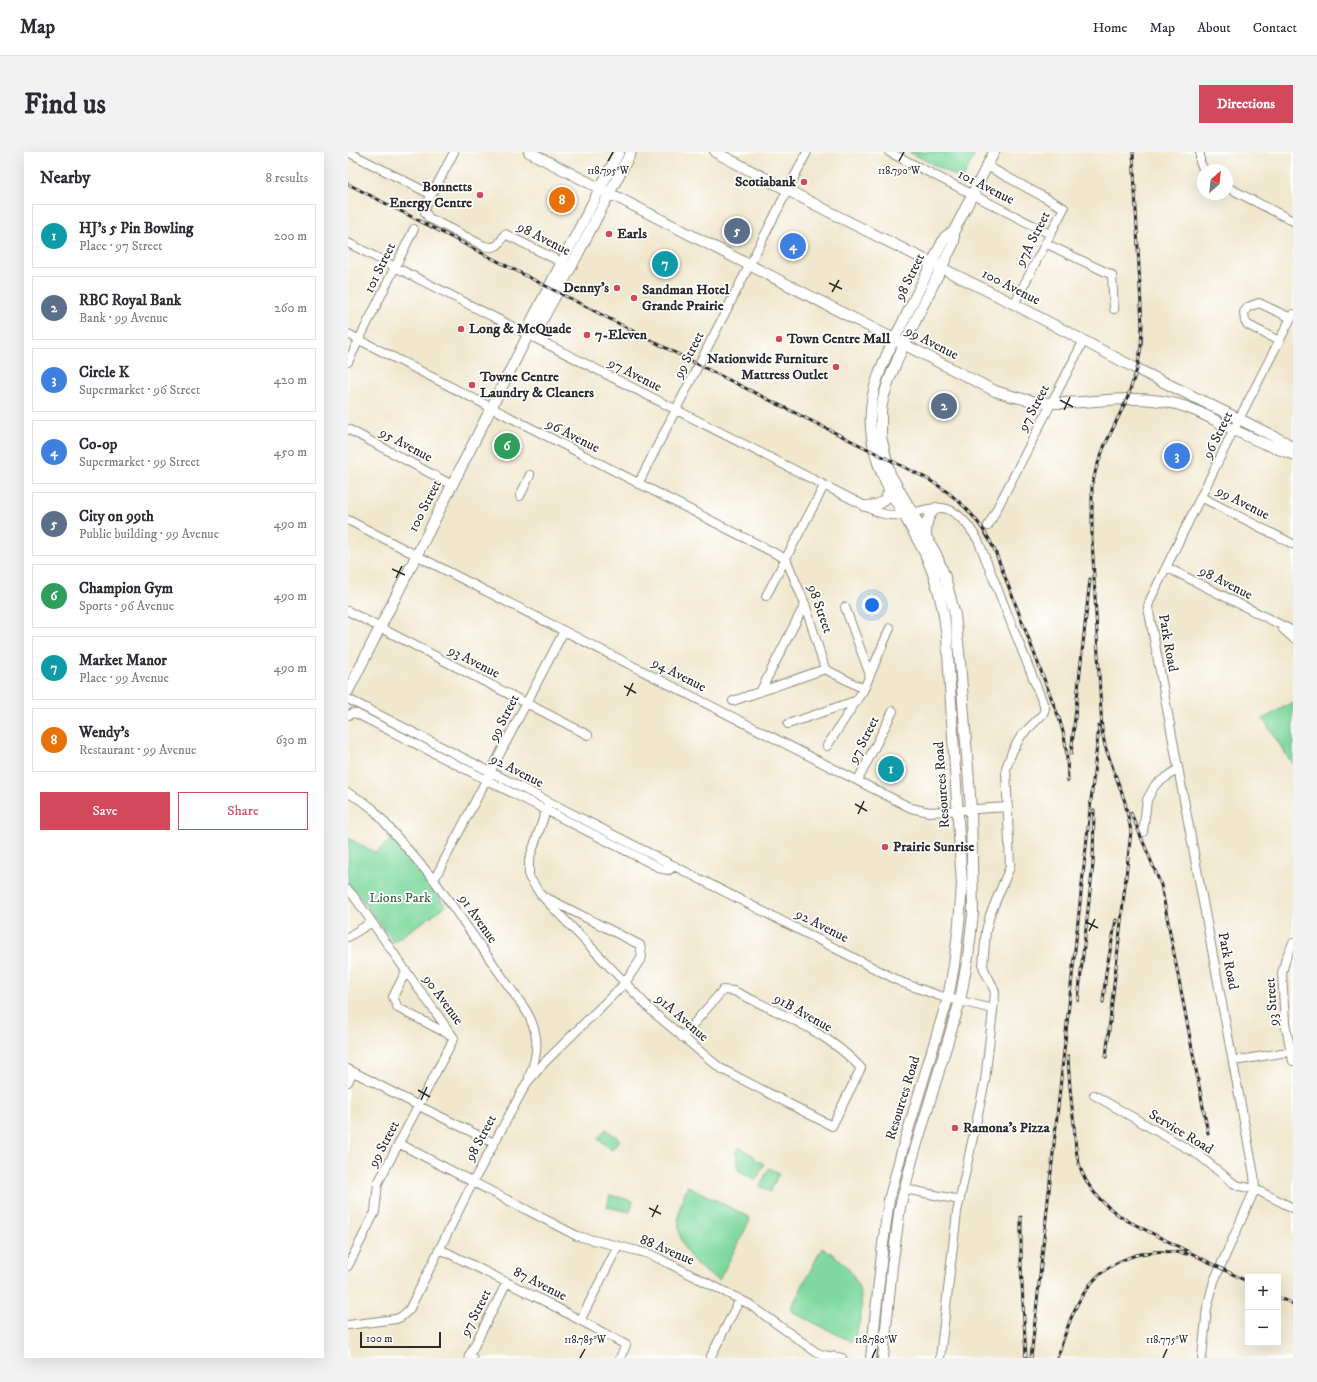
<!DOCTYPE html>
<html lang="en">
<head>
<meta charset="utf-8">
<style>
	:root { --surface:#fff; --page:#f2f2f3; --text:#2b2b33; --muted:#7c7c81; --line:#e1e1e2; --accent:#d1495b }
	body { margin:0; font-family:"IM FELL DW Pica",serif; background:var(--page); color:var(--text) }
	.controls { position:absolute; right:12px; bottom:12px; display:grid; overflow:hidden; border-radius:0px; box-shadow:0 4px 16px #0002 }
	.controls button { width:36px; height:36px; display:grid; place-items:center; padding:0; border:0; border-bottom:1px solid var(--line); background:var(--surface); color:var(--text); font:20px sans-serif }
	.compass { position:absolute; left:849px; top:12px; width:36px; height:36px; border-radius:50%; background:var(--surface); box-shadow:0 4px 16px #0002; rotate:27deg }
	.scale { position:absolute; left:12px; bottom:10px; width:81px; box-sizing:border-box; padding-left:4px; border:2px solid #2b2b2b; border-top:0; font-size:11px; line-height:14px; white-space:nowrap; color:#2b2b2b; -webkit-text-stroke:3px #fff; paint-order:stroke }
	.you { position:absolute; left:524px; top:453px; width:14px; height:14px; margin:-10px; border:3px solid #fff; border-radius:50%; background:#1a73e8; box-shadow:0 0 0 6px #1a73e833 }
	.badge { display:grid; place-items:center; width:26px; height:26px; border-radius:50%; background:var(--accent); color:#fff; font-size:13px; font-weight:700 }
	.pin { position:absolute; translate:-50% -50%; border:2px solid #fff; box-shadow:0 1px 4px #0006 }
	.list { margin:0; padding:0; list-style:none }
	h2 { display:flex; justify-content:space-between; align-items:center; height:52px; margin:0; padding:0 16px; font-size:17px }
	h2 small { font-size:13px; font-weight:400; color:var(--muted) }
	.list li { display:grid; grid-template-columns:26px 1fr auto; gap:12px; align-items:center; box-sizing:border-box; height:64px; margin:0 8px 8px; padding:0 8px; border:1px solid var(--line); border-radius:0px }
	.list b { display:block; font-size:15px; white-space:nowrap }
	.list p { margin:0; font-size:13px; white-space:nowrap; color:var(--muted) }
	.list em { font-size:13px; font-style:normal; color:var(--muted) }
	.actions { display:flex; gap:8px; padding:12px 16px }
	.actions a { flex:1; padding:9px 0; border:1px solid var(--accent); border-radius:0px; text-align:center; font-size:14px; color:var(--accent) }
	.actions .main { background:var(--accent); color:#fff }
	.map { position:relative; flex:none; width:945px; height:1206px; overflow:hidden; border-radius:0px }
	header { display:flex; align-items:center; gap:24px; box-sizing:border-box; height:56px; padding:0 20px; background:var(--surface); border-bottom:1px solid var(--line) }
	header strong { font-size:19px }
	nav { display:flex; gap:22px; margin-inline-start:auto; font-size:14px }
	.intro { display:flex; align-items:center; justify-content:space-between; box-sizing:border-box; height:96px; padding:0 24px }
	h1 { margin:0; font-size:28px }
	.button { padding:10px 18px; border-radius:0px; background:var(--accent); color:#fff; font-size:14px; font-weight:700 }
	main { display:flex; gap:24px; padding:0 24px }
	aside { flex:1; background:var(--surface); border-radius:0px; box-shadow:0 4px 16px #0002 }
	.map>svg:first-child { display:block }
</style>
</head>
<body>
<header>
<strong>Map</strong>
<nav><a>Home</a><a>Map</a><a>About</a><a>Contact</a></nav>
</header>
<div class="intro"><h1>Find us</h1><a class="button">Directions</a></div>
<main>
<aside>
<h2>Nearby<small>8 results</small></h2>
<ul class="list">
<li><span class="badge" style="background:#0f9aa8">1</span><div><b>HJ's 5 Pin Bowling</b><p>Place · 97 Street</p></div><em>200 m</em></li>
<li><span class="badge" style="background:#5c6f8a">2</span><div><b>RBC Royal Bank</b><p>Bank · 99 Avenue</p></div><em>260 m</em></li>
<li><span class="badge" style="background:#3f7fe0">3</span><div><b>Circle K</b><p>Supermarket · 96 Street</p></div><em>420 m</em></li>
<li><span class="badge" style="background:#3f7fe0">4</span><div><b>Co-op</b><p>Supermarket · 99 Street</p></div><em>450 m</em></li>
<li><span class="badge" style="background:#5c6f8a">5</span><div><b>City on 99th</b><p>Public building · 99 Avenue</p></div><em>490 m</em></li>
<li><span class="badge" style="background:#2e9e5b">6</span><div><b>Champion Gym</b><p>Sports · 96 Avenue</p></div><em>490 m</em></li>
<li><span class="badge" style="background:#0f9aa8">7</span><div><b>Market Manor</b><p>Place · 99 Avenue</p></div><em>490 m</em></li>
<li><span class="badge" style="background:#e8710a">8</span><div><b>Wendy's</b><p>Restaurant · 99 Avenue</p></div><em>630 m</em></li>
</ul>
<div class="actions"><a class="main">Save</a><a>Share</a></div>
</aside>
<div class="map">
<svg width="945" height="1206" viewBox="0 0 945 1206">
	<rect width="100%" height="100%" fill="#fff"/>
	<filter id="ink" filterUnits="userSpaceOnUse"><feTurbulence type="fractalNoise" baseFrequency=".025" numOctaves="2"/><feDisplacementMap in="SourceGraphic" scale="8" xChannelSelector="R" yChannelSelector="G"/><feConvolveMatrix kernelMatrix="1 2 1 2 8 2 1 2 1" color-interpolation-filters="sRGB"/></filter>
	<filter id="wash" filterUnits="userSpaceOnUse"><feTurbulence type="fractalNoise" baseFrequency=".012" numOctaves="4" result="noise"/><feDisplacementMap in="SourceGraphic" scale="16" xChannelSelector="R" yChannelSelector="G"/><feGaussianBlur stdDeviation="0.9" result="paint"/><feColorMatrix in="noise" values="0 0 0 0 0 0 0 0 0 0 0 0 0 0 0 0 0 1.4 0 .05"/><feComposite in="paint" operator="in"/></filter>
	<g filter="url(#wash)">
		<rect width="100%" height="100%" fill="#f0e7cd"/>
		<!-- green -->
		<path fill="#7fd99f" stroke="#558265" d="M561,0H628L615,26L610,25Z
			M945,550V613L915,567Z
			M0,686L28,701L43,687L83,735L98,754L45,790L16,750L0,732Z
			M258,977L272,988L264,998L250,987Z
			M391,995L407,1005L406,1007L416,1012L408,1028L390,1018L389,1003L387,1001Z
			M421,1016L431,1021L422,1040L412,1034Z
			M340,1034L399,1064L402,1068L371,1128C332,1108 320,1073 340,1034Z
			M262,1043L285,1049L282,1060L259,1055Z
			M474,1096C512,1116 524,1151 504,1190L445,1160L443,1156Z"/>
	</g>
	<g filter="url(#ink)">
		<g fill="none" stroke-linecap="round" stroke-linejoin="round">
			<defs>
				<path id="minor" d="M0,0L84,43
					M106,0L77,56V60L81,66L136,94C149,97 151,93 157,82L219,113
					M541,0L702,82
					M852,0V10L856,18
					M639,14L716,56L666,152
					M879,35L945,69
					M0,91L527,359C536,363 544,364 554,363C570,361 590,350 605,360C616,366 623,378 630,388L697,556L695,562L673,584L664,600L658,616L662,715L642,763L638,779L635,814C638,824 645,831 647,841L637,929L609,1060L592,1206
					M697,91L764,123L766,157
					M0,182L438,407
					M931,189L900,173L897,169L896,160L900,155L911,151L943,166
					M0,210L66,77
					M0,277L104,333
					M290,332L459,0
					M172,344L182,323
					M853,345L945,392
					M0,368L126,433L563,656L581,660L660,655
					M640,374L736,188
					M438,407L457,452L477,517
					M818,415L945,479
					M418,444L476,334
					M497,455L522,523
					M0,459L240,583
					M935,477L945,486
					M412,540L457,452
					M0,547L555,831L592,844L645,857
					M385,549L477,517L516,537
					M1,563L5,561L9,562L314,717L321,718L327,714
					M440,572L507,549
					M479,594L516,537L542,476
					M510,628L545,559
					M0,641L16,650L25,657L86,728L177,857C192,881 191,900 181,925
					M201,650L181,708V725L193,743L306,861L372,916L484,974L513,916C479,879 430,861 386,839L375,838L334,885
					M795,680L799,648L807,633L830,617
					M86,728L216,479
					M0,738L5,743L58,819L106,886
					M0,785L24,770
					M945,791L938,806L934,821L937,871L945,909
					M58,819L45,845L50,856L104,884
					M886,909L945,899
					M0,917L71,954L146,991
					M0,930L5,920
					M746,943L852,1004L885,1031L891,1034L907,1037L945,1056
					M52,992L229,1084L290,1099L301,1102L312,1107L401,1152L468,1200L475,1203L494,1206
					M557,1037L612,1048
					M92,1097L200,1151L278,1193L272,1206
					M0,1114L27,1060L30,1031L106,886
					M233,1167L270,1094
					M0,1173L48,1167L53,1165L61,1158L125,1030L178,932L196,911L277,831L294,805L292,793L199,746
					M125,1206L121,1204L159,1130
					M362,1206L392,1147
					M854,1206L859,1156L866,1129L907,1037L906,1023L800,455L802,448L891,267L945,162"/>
				<path id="major" d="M181,0L647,239C665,245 683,250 703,251C740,252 776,243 813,249C842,253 860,265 886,278C905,287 925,296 945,302
					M367,0L493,66L666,152L789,217L891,267L937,290L945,296
					M180,183L188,177L192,172L223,115L283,0
					M516,354C529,354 538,352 541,338
					M578,383C578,372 579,364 588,356
					M0,539L180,183L184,168L271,0
					M523,1206L535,1092L541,1048L555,995L600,846L606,813L611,772L614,733L599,485C596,457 590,431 579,406C568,382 554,361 542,339C523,303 516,263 530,225C536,206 546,188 555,170C569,141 583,113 597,85L606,79
					M535,1206L544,1115L552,1055L564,1008L612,849L620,805L625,762L623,657L612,510L607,463L597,425L588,402L542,322L533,285V258L535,247L541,228L556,192L606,90V79L646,0"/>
			</defs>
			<!-- minor casing -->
			<use href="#minor" stroke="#8e897c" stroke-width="10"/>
			<!-- major casing -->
			<use href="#major" stroke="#8e897c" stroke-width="12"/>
			<!-- minor -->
			<use href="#minor" stroke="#fff" stroke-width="8"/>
			<!-- major -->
			<use href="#major" stroke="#fff" stroke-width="10"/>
			<defs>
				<path id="rail" d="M0,32L351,213L578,326C609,344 632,366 647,399L711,566C719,590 719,604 720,629
					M723,602L742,427
					M783,661L813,733L860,981
					M730,848L745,712L746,658
					M755,850L758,820L768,768
					M720,904C721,927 723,949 726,972C727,982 727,993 729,1003C734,1033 755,1054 780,1069L900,1130
					M758,905L783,679L777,650L757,594L754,579L744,386V334L748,317L756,295L779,247L789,217L793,195L794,173L785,0
					M673,1065V1114L678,1206
					M930,1145L945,1152
					M683,1206L751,574
					M709,1206C717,1184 723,1160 736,1141C758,1106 800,1094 839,1102"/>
			</defs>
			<!-- rail casing -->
			<use href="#rail" stroke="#2b2b2b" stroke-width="3"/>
			<!-- rail -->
			<use href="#rail" stroke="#fff" stroke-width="1.5" stroke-dasharray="4.5" stroke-linecap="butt"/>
		</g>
	</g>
	<!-- ticks -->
	<path fill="none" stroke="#2b2b2b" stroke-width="1.5" d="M260,9L265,0M551,9L556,0M481,131L494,137M484,140L491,128M712,248L725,255M716,258L722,245M44,417L57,423M48,426L54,414M276,534L288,541M279,544L285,531M507,652L519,659M510,662L516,649M738,770L750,776M741,779L747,767M70,938L82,945M73,948L79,935M301,1056L313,1062M304,1065L310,1053M232,1206L237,1197M524,1206L528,1197M815,1206L819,1197"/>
	<!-- markers -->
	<g fill="#d1495b" stroke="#fff" stroke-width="1.5">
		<circle cx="456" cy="30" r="4"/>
		<circle cx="132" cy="43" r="4"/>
		<circle cx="261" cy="82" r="4"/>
		<circle cx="269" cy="136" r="4"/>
		<circle cx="286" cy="146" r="4"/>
		<circle cx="113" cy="177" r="4"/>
		<circle cx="239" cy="183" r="4"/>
		<circle cx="431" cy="187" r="4"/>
		<circle cx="488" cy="215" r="4"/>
		<circle cx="124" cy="233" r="4"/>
		<circle cx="537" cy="695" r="4"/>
		<circle cx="607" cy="976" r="4"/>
	</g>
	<g text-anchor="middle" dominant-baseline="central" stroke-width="3.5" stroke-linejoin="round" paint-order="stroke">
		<!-- poi labels -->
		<g font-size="14" font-weight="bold" fill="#2b2b2b" stroke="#fff" text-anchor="start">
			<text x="448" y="30" text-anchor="end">Scotiabank</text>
			<text x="124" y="35" text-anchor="end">Bonnetts<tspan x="124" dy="16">Energy Centre</tspan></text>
			<text x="269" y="82">Earls</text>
			<text x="261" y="136" text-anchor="end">Denny's</text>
			<text x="294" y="138">Sandman Hotel<tspan x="294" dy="16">Grande Prairie</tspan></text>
			<text x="121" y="177">Long &amp; McQuade</text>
			<text x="247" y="183">7-Eleven</text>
			<text x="439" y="187">Town Centre Mall</text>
			<text x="480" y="207" text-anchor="end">Nationwide Furniture<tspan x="480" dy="16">Mattress Outlet</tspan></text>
			<text x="132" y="225">Towne Centre<tspan x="132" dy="16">Laundry &amp; Cleaners</tspan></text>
			<text x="545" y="695">Prairie Sunrise</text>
			<text x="615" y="976">Ramona's Pizza</text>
		</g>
		<!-- street labels -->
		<g font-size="14" fill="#2b2b2b" stroke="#fff">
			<text transform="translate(638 35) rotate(27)">101 Avenue</text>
			<text transform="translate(196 87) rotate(27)">98 Avenue</text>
			<text transform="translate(685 87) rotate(-63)">97A Street</text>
			<text transform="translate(32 116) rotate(-64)">101 Street</text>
			<text transform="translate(562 125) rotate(-64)">98 Street</text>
			<text transform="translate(663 135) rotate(27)">100 Avenue</text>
			<text transform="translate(584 191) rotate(27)">99 Avenue</text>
			<text transform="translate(341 203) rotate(-63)">99 Street</text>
			<text transform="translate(287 223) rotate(27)">97 Avenue</text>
			<text transform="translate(686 256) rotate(-62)">97 Street</text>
			<text transform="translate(870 283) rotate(-64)">96 Street</text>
			<text transform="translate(225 284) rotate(27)">96 Avenue</text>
			<text transform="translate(58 293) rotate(28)">95 Avenue</text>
			<text transform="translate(895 351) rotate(27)">99 Avenue</text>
			<text transform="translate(77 354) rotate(-63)">100 Street</text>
			<text transform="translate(878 431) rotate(27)">98 Avenue</text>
			<text transform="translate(472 457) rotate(71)">98 Street</text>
			<text transform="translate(820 491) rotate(80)">Park Road</text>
			<text transform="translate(126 510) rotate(27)">93 Avenue</text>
			<text transform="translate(331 523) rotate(27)">94 Avenue</text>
			<text transform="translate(156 566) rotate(-63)">99 Street</text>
			<text transform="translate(516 588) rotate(-63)">97 Street</text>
			<text transform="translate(169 619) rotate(27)">92 Avenue</text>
			<text transform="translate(594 633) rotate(-94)">Resources Road</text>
			<text transform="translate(130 767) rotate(55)">91 Avenue</text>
			<text transform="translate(474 774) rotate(27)">92 Avenue</text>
			<text transform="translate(880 809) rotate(79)">Park Road</text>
			<text transform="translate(95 848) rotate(54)">90 Avenue</text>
			<text transform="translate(924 850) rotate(-94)">93 Street</text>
			<text transform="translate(455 861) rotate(29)">91B Avenue</text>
			<text transform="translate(334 866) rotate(41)">91A Avenue</text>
			<text transform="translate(555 946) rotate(-73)">Resources Road</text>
			<text transform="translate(833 980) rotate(31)">Service Road</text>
			<text transform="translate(133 986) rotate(-62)">98 Street</text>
			<text transform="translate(36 992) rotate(-62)">99 Street</text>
			<text transform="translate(319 1098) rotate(23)">88 Avenue</text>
			<text transform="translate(192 1132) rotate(27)">87 Avenue</text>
			<text transform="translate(128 1161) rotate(-63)">97 Street</text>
		</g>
		<!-- park labels -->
		<g font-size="14" fill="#445f4e" stroke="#fff">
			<text x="52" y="746">Lions Park</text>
		</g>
	</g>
	<g font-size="10" text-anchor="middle" fill="#2b2b2b" stroke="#fff" stroke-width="3.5" stroke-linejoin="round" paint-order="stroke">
		<text x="260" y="22">118.795°W</text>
		<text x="551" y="22">118.790°W</text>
		<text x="237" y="1191">118.785°W</text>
		<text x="528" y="1191">118.780°W</text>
		<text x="819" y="1191">118.775°W</text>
	</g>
</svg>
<div class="controls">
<button>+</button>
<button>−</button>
</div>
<svg class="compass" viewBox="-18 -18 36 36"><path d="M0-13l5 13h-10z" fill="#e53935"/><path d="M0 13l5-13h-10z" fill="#7c7c81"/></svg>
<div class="scale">100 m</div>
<div class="you"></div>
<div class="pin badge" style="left:543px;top:617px;background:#0f9aa8">1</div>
<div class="pin badge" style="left:596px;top:254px;background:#5c6f8a">2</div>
<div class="pin badge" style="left:829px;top:304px;background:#3f7fe0">3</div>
<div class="pin badge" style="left:445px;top:94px;background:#3f7fe0">4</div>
<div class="pin badge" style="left:389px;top:79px;background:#5c6f8a">5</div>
<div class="pin badge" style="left:159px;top:294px;background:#2e9e5b">6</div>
<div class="pin badge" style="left:317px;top:112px;background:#0f9aa8">7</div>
<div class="pin badge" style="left:214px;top:48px;background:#e8710a">8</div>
</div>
</main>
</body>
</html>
